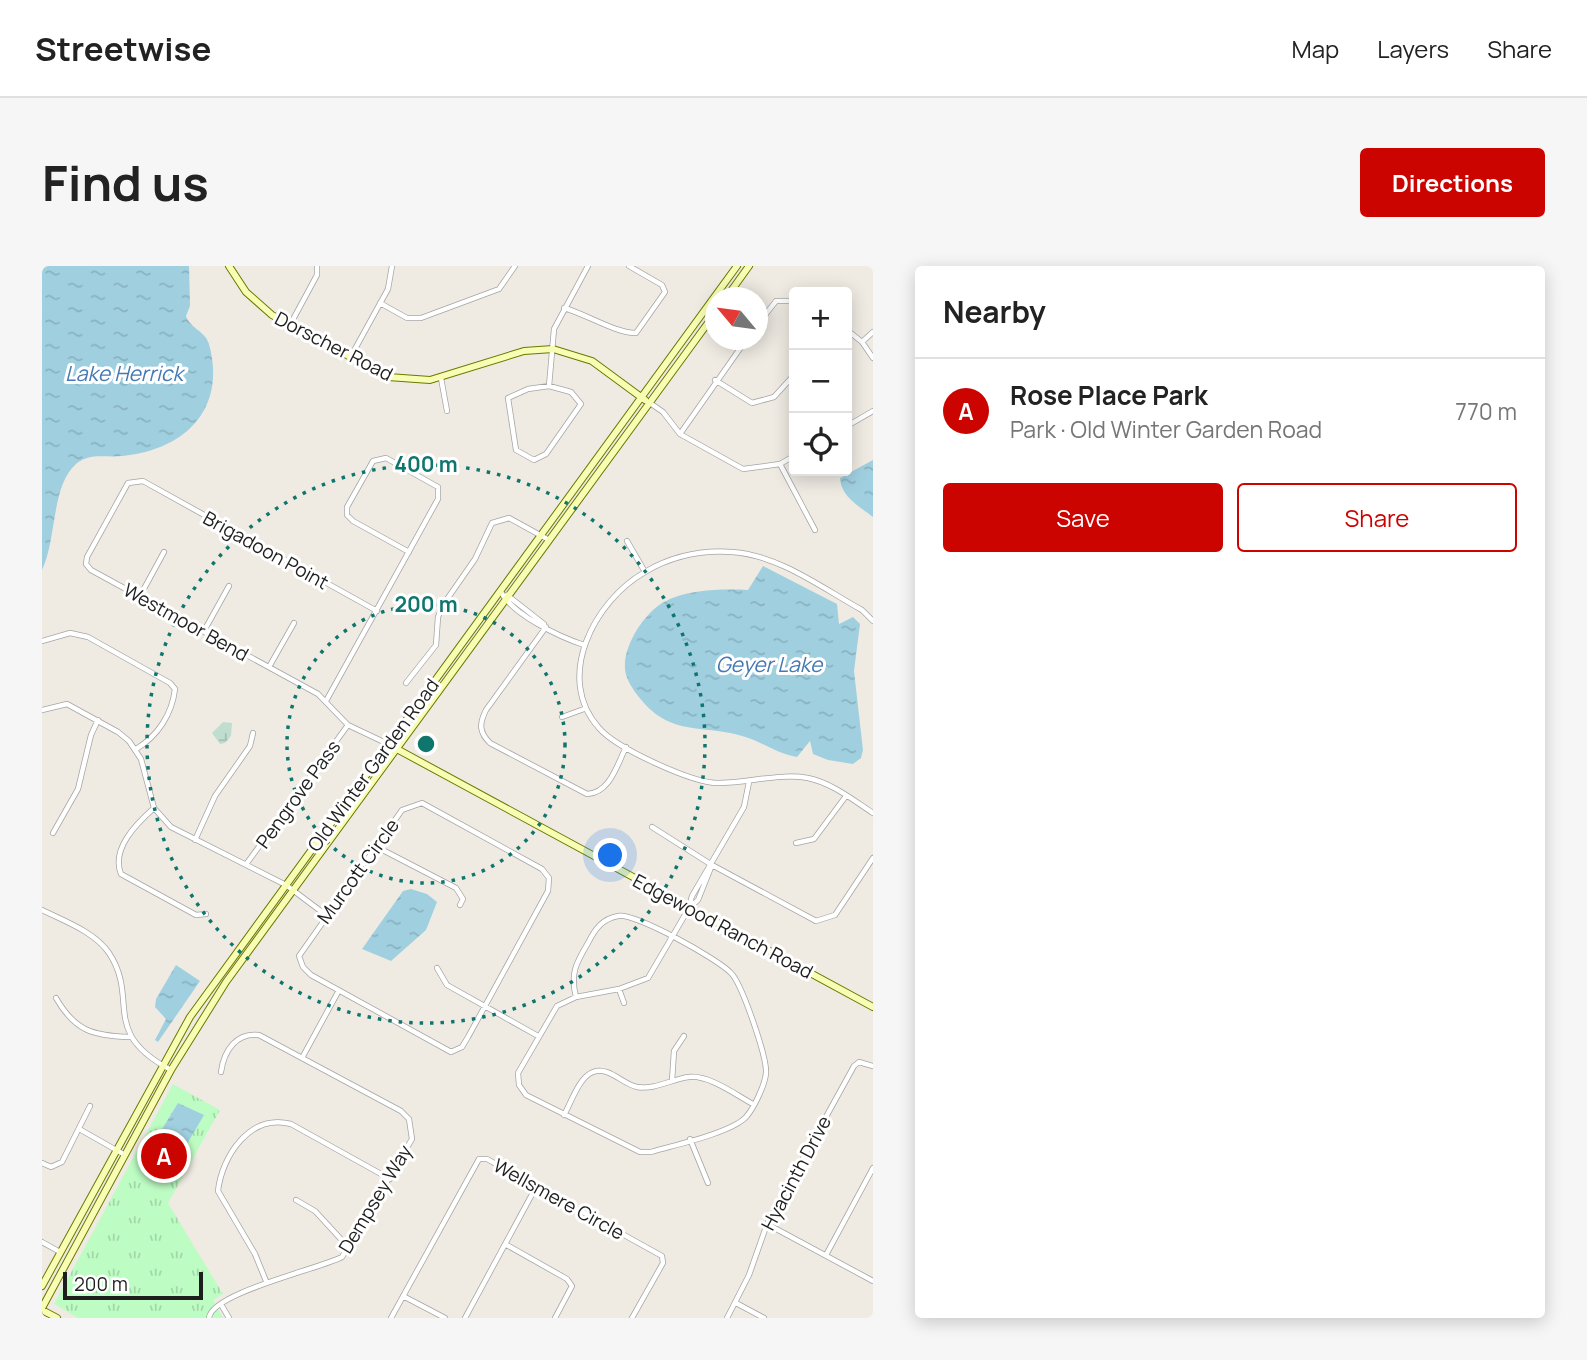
<!DOCTYPE html>
<html lang="en">
<head>
<meta charset="utf-8">
<style>
	:root { --surface:#fff; --page:#f6f6f6; --text:#222; --muted:#767676; --line:#e0e0e0; --accent:#cb0400 }
	body { margin:0; font-family:Manrope,sans-serif; background:var(--page); color:var(--text) }
	.controls { position:absolute; right:21px; top:21px; display:grid; overflow:hidden; border-radius:7px; box-shadow:0 4px 18px #0003 }
	.controls button { width:63px; height:63px; display:grid; place-items:center; padding:0; border:0; border-bottom:2px solid var(--line); background:var(--surface); color:var(--text); font:35px sans-serif }
	.compass { position:absolute; left:663px; top:21px; width:63px; height:63px; border-radius:50%; background:var(--surface); box-shadow:0 4px 18px #0003; rotate:299deg }
	.scale { position:absolute; left:21px; bottom:18px; width:140px; box-sizing:border-box; padding-left:7px; border:4px solid #1e1e1e; border-top:0; font-size:19px; line-height:24px; white-space:nowrap; color:#1e1e1e; -webkit-text-stroke:5px #fff; paint-order:stroke }
	.you { position:absolute; left:569px; top:590px; width:24px; height:24px; margin:-18px; border:5px solid #fff; border-radius:50%; background:#1a73e8; box-shadow:0 0 0 10px #1a73e833 }
	.badge { display:grid; place-items:center; width:46px; height:46px; border-radius:50%; background:var(--accent); color:#fff; font-size:23px; font-weight:700 }
	.pin { position:absolute; translate:-50% -50%; border:4px solid #fff; box-shadow:0 2px 7px #0006 }
	.list { margin:0; padding:0; list-style:none }
	h2 { display:flex; justify-content:space-between; align-items:center; height:91px; margin:0; padding:0 28px; font-size:30px }
	h2 small { font-size:23px; font-weight:400; color:var(--muted) }
	.list li { display:grid; grid-template-columns:46px 1fr auto; gap:21px; align-items:center; box-sizing:border-box; height:105px; padding:0 28px; border-top:2px solid var(--line) }
	.list b { display:block; font-size:26px; white-space:nowrap }
	.list p { margin:0; font-size:23px; white-space:nowrap; color:var(--muted) }
	.list em { font-size:23px; font-style:normal; color:var(--muted) }
	.actions { display:flex; gap:14px; padding:21px 28px }
	.actions a { flex:1; padding:16px 0; border:2px solid var(--accent); border-radius:7px; text-align:center; font-size:24px; color:var(--accent) }
	.actions .main { background:var(--accent); color:#fff }
	.icon { flex:none; width:38px; height:38px; fill:none; stroke:currentColor; stroke-width:2; stroke-linecap:round; stroke-linejoin:round }
	.map { position:relative; flex:none; width:831px; height:1052px; overflow:hidden; border-radius:7px }
	header { display:flex; align-items:center; gap:42px; box-sizing:border-box; height:98px; padding:0 35px; background:var(--surface); border-bottom:2px solid var(--line) }
	header strong { font-size:33px }
	nav { display:flex; gap:38px; margin-inline-start:auto; font-size:24px }
	.intro { display:flex; align-items:center; justify-content:space-between; box-sizing:border-box; height:168px; padding:0 42px }
	h1 { margin:0; font-size:49px }
	.button { padding:18px 32px; border-radius:7px; background:var(--accent); color:#fff; font-size:24px; font-weight:700 }
	main { display:flex; gap:42px; padding:0 42px }
	aside { flex:1; background:var(--surface); border-radius:7px; box-shadow:0 4px 18px #0003 }
	.map>svg:first-child { display:block }
</style>
</head>
<body>
<header>
<strong>Streetwise</strong>
<nav><a>Map</a><a>Layers</a><a>Share</a></nav>
</header>
<div class="intro"><h1>Find us</h1><a class="button">Directions</a></div>
<main>
<div class="map">
<svg width="831" height="1052" viewBox="0 0 831 1052">
	<defs>
		<pattern id="wetland-marsh" width="20" height="14" patternUnits="userSpaceOnUse" patternTransform="scale(1.75)"><rect width="20" height="14" fill="#bfded0"/><path d="M1 5h8M5 5V1M11 12h8M15 12V8" fill="none" stroke="#a4beb2"/></pattern>
		<pattern id="park-tufts" width="24" height="20" patternUnits="userSpaceOnUse" patternTransform="scale(1.75)"><rect width="24" height="20" fill="#bdfcc3"/><path d="M3 7l-1-3M5 7V3M7 7l1-3M15 17l-1-3M17 17v-4M19 17l1-3" fill="none" stroke="#a2d8a7"/></pattern>
		<pattern id="water-ripples" width="26" height="14" patternUnits="userSpaceOnUse" patternTransform="scale(1.75)"><rect width="26" height="14" fill="#a0d0e0"/><path d="M2 4q2-2 4 0t4 0M15 11q2-2 4 0t4 0" fill="none" stroke="#89b2c0"/></pattern>
	</defs>
	<rect width="100%" height="100%" fill="#efebe3"/>
	<!-- wetland -->
	<path fill="url(#wetland-marsh)" d="M181,456L190,457L189,470L183,477L178,478L170,467Z"/>
	<!-- park -->
	<path fill="url(#park-tufts)" d="M131,818L178,844L126,937L181,1028L171,1034L181,1052H36L12,1038Z"/>
	<!-- water -->
	<path fill="url(#water-ripples)" d="M0,0H147L148,40L144,50C148,62 163,65 167,78C185,144 142,184 80,190C63,192 48,186 34,198C9,220 15,273 0,304Z
		M831,194V251C817,240 799,231 798,212Z
		M721,300L795,338L797,358L811,351L818,358L812,405L821,484L819,492L811,498L786,494L771,488L768,475L755,491C735,488 719,475 700,470C668,460 635,468 609,444C599,435 584,417 583,403C581,380 602,347 622,336C645,323 681,323 706,324Z
		M369,623L385,628L395,636L384,664L349,695L320,683L361,625Z
		M134,699L158,715L116,776L113,774L124,753L113,741L114,733Z
		M136,837L162,849L125,912L108,883Z"/>
	<g fill="none" stroke-linecap="round" stroke-linejoin="round">
		<defs>
			<path id="street" d="M338,37L365,52H379L457,23L473,0
				M522,42C544,48 573,67 594,67L623,26L620,19L587,0
				M716,58L734,35H752
				M248,59L275,9V0
				M805,64L820,76L831,92
				M820,76L831,66
				M308,92L346,23L350,0
				M399,112L405,145
				M673,114L710,137L732,131L752,109
				M507,120L529,126L539,138L504,188L492,194L474,184L466,132L486,123Z
				M507,120L512,63L546,0
				M608,137L621,146L638,168L701,203L738,198L752,190
				M805,160L831,145
				M638,168L704,74
				M738,198L773,264
				M585,275L603,306
				M459,326C471,349 518,371 542,379
				M465,329L502,358
				M98,330L122,286
				M335,345L101,215L86,217L45,291L44,298L49,304L276,428L306,459L346,478
				M831,355L820,344C780,322 737,289 690,286C660,284 630,290 603,306C552,335 512,412 557,462C574,482 650,517 676,517C706,517 737,507 766,512C790,517 811,534 831,547
				M504,361L444,444C437,458 437,466 448,477L545,528C568,527 575,499 584,481
				M162,365L187,320
				M0,375L28,367L46,371L128,417L133,423C130,448 116,470 94,483
				M227,401L252,357
				M364,417L394,379L396,351L401,339L433,293L450,257L467,252L507,274
				M284,435L396,233V221L344,192L331,195L305,241V249L311,255L367,286
				M0,444L25,438L76,466L87,475L99,493L112,542L129,561L244,619L284,649
				M520,451L542,443
				M380,537L500,603L507,612L506,625L426,771L420,781L409,786L269,709L261,701L257,690L360,544Z
				M112,542C94,558 69,583 79,608L154,649L164,648
				M610,561L670,599L774,655L793,649L831,592
				M11,567L36,523L49,469L56,454
				M153,574L173,530L208,480L211,467
				M754,577L772,573L804,530
				M333,580L414,622L421,633L418,639
				M205,597L306,459
				M647,641L650,630L702,541L707,516
				M0,644C22,655 53,666 67,687C98,734 57,766 129,804
				M395,702L405,719L496,770
				M577,723L582,737
				M534,731C528,708 534,697 546,677C553,663 560,653 576,650C592,646 676,693 689,707C700,718 725,791 724,807C723,819 712,842 704,851C689,867 632,879 609,886H598L484,829L477,819L476,807L515,740L534,731L577,723L606,712L647,642L656,634L670,599
				M14,732C33,765 51,770 88,771
				M260,792L296,726
				M630,815L632,785L642,770
				M522,849C529,837 537,811 551,806C567,800 580,818 595,821C613,824 630,813 647,811C668,809 694,829 711,838
				M39,864L83,889
				M648,873L666,917
				M0,897L9,901L20,896L48,840
				M254,934L273,945L308,983
				M725,958L831,1015
				M0,976L18,986
				M463,978L525,1013L530,1020L513,1052
				M784,989L831,902
				M224,1015L213,988L176,925C180,890 208,847 249,858L348,913
				M361,1030L403,1052
				M694,1037L722,1052
				M180,1040L187,1052
				M167,1052C169,1027 277,1003 300,991L370,873L367,853L359,845L217,769C195,766 182,784 179,806
				M349,1052L437,893H445L620,990L621,997L590,1052
				M423,1052L494,921
				M685,1052L707,1009L725,958L812,800L817,796L831,800"/>
			<path id="secondary" d="M187,0L204,26L230,49L346,111L388,114L482,85L511,83L550,95L603,134
				M684,32L707,0
				M353,482L831,741
				M0,1020L148,751L695,0
				M0,1042L129,804L184,716L674,46
				M0,1044L15,1052"/>
		</defs>
		<!-- street casing -->
		<use href="#street" stroke="#a5a5a5" stroke-width="6"/>
		<!-- secondary casing -->
		<use href="#secondary" stroke="#6a7900" stroke-width="8"/>
		<!-- street -->
		<use href="#street" stroke="#fff" stroke-width="4.5"/>
		<!-- secondary -->
		<use href="#secondary" stroke="#f8fdb3" stroke-width="6"/>
	</g>
	<!-- distance rings -->
	<g fill="none" stroke="#0f766e" stroke-width="3.5" stroke-dasharray="3.5 7">
		<circle cx="384" cy="478" r="139"/>
		<circle cx="384" cy="478" r="279"/>
	</g>
	<g text-anchor="middle" dominant-baseline="central" stroke-width="6" stroke-linejoin="round" paint-order="stroke">
		<!-- street labels -->
		<g font-size="19" fill="#1e1e1e" stroke="#fff">
			<text transform="translate(292 80) rotate(27)">Dorscher Road</text>
			<text transform="translate(224 284) rotate(29)">Brigadoon Point</text>
			<text transform="translate(144 356) rotate(29)">Westmoor Bend</text>
			<text transform="translate(331 499) rotate(-54)">Old Winter Garden Road</text>
			<text transform="translate(256 528) rotate(-54)">Pengrove Pass</text>
			<text transform="translate(316 605) rotate(-54)">Murcott Circle</text>
			<text transform="translate(681 660) rotate(28)">Edgewood Ranch Road</text>
			<text transform="translate(754 907) rotate(-62)">Hyacinth Drive</text>
			<text transform="translate(333 933) rotate(-59)">Dempsey Way</text>
			<text transform="translate(517 933) rotate(29)">Wellsmere Circle</text>
		</g>
		<!-- water labels -->
		<g font-size="21" font-style="italic" fill="#4579b3" stroke="#fff">
			<text x="82" y="107">Lake Herrick</text>
			<text x="727" y="398">Geyer Lake</text>
		</g>
	</g>
	<circle cx="384" cy="478" r="10" fill="#0f766e" stroke="#fff" stroke-width="3.5"/>
	<g font-size="21" text-anchor="middle" font-weight="bold" fill="#0f766e" stroke="#fff" stroke-width="6" stroke-linejoin="round" paint-order="stroke">
		<text x="384" y="206">400 m</text>
		<text x="384" y="346">200 m</text>
	</g>
</svg>
<div class="controls">
<button>+</button>
<button>−</button>
<button><svg class="icon" aria-label="locate" viewBox="0 0 24 24"><circle cx="12" cy="12" r="6"/><path d="M12 2v4M12 18v4M2 12h4M18 12h4"/></svg></button>
</div>
<svg class="compass" viewBox="-18 -18 36 36"><path d="M0-13l5 13h-10z" fill="#e53935"/><path d="M0 13l5-13h-10z" fill="#767676"/></svg>
<div class="scale">200 m</div>
<div class="you"></div>
<div class="pin badge" style="left:122px;top:890px">A</div>
</div>
<aside>
<h2>Nearby<small></small></h2>
<ul class="list">
<li><span class="badge">A</span><div><b>Rose Place Park</b><p>Park · Old Winter Garden Road</p></div><em>770 m</em></li>
</ul>
<div class="actions"><a class="main">Save</a><a>Share</a></div>
</aside>
</main>
</body>
</html>
